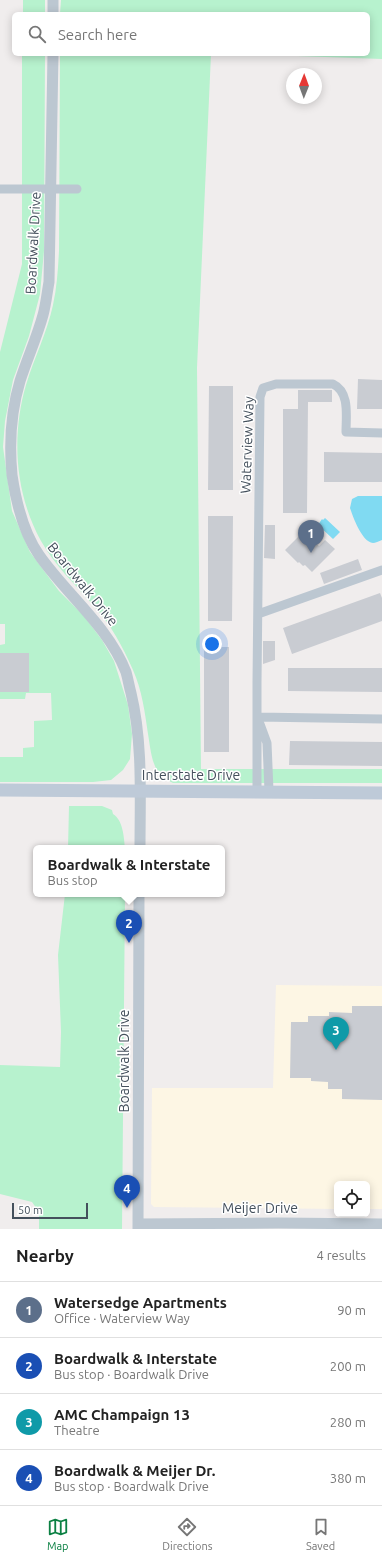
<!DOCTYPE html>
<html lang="en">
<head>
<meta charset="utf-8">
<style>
	:root { --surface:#fff; --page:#f6f6f6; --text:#222; --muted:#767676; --line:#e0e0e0; --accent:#0b8043 }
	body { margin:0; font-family:Ubuntu,sans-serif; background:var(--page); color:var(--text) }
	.controls { position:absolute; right:12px; bottom:12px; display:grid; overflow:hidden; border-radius:6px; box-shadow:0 2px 10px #0003 }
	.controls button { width:36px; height:36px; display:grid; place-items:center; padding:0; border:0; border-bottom:1px solid var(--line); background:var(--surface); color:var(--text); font:20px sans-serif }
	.compass { position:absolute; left:286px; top:68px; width:36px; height:36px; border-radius:50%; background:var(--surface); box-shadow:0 2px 10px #0003; rotate:1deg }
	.scale { position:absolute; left:12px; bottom:10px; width:76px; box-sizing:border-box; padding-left:4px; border:2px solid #44505c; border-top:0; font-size:11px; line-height:14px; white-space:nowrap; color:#44505c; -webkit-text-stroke:3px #fff; paint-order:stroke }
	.you { position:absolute; left:212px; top:644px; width:14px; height:14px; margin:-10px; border:3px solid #fff; border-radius:50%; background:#1a73e8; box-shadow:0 0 0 6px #1a73e833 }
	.badge { display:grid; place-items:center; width:26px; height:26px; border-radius:50%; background:var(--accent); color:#fff; font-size:13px; font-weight:700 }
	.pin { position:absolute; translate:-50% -33px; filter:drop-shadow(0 1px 2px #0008) }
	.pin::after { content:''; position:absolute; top:21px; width:14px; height:12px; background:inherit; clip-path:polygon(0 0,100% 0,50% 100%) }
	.popup { position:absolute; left:33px; top:845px; width:192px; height:52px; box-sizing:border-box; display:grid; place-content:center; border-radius:6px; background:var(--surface); filter:drop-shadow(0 1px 3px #0005); font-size:13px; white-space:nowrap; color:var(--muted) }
	.popup b { font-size:15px; color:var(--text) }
	.popup::after { content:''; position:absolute; left:50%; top:100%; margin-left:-8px; border:8px solid transparent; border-top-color:var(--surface) }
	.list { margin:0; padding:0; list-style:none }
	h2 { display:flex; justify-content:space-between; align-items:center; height:52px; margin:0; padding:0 16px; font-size:17px }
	h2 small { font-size:13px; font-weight:400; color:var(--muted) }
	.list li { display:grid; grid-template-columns:26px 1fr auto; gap:12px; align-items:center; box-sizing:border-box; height:56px; padding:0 16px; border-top:1px solid var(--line) }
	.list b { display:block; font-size:15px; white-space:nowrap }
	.list p { margin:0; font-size:13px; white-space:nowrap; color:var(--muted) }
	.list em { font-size:13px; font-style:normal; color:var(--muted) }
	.icon { flex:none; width:22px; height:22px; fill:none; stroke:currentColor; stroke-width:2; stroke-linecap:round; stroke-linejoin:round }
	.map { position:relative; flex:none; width:382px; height:1229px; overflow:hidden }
	.search { position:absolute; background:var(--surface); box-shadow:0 2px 10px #0003; left:12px; right:12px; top:12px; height:44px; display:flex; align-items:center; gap:10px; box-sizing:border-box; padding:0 14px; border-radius:6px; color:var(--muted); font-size:15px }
	.sheet { height:276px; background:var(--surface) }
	nav { display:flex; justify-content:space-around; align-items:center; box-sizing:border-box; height:56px; border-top:1px solid var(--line); background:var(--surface); font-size:11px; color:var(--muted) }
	nav a { display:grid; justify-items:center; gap:2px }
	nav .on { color:var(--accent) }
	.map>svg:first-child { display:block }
</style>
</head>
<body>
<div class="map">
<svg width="382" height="1229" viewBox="0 0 382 1229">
	<rect width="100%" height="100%" fill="#f0eded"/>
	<!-- commercial -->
	<path fill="#fdf6e4" d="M276,985L382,986V1209H367V1184H337V1209L154,1207L151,1204L152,1088H273Z"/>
	<!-- green -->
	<path fill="#b7f2ce" d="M23,0H45V14H23Z
		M61,0H382V59L243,54H368V14H60Z
		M22,54H45L44,251L40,294L29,336L13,380L5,421L3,447L12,511L30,552L59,591L84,616L102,640L114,661L128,705L132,734L130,759L123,770L111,780L93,782H0V757H23V748L34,747V721L52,720L51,693H26L25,699H0V692H29V653H0V645L5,644V624H0V352L22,264Z
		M60,54H211L197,368L201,769H382V783H173C167,780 160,775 157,770C151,760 150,745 148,734C145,713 142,690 133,670C123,647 111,625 94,606C75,584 55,566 41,541C15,494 11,436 26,385C34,358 47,333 53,305C57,287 58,269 59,251Z
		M69,806H102L112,810L113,814C123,820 124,837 125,848H68Z
		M65,894H125L122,1229H39V1212L32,1202L0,1194V1065L60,1067L61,1032L58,955Z"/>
	<!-- water -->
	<path fill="#80daf2" d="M358,496H382V540C379,541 375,543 373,543C362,542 353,517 350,508L352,499Z
		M325,518L340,532L333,539L318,525L322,519L323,520Z"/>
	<!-- building -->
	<path fill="#c9ccd2" d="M358,379L382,380V409H357Z
		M209,386H233V490H208Z
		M298,390H332V402H308L307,513H283V409H298Z
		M324,452L382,453V482H324Z
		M208,516H233L232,621H208Z
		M265,525H275V559L264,558Z
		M300,535L304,538L307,535L319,546L325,540L335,549L312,572L305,565L303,566L299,562L298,563L285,550Z
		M358,559L362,570L324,584L320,573Z
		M380,593L382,598V621L292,654L283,628Z
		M263,641H275V660L263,664Z
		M204,647H229V752H204Z
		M0,653H29V692H0Z
		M288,668H382V692L288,691Z
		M290,741L382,742V766L289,765Z
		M352,1006H382V1100L342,1099V1089H328V1082L311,1081V1078H290L291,1022H308V1016H329V1012L352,1013Z"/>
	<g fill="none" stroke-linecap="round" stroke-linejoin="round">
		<!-- minor -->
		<path stroke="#bcc7d1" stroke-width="9" d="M0,189H77
			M258,614L382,570
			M258,717L382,719
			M260,724L267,743L269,791
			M257,791V682L260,397L263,388L276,384H333C350,392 346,416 346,432L382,433"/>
		<!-- tertiary -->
		<path stroke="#bcc7d1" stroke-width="11" d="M53,14V0
			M53,54L49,282C47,293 46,304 43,315C37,337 27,359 20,381C11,411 9,443 12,475C16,502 23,532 39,555C67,595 108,626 126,672C128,679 129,686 131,693C143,743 140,797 140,848
			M138,1224L278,1223L382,1224
			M138,1229L139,894"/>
		<!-- secondary -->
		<path stroke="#becad8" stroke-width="13" d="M0,790L382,793"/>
	</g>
	<g text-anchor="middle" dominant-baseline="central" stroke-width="3" stroke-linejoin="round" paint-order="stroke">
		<!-- street labels -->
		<g font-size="14" fill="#44505c" stroke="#fff">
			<text transform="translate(33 243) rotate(-87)">Boardwalk Drive</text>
			<text transform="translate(247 445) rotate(-88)">Waterview Way</text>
			<text transform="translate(83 584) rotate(51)">Boardwalk Drive</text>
			<text x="191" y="775">Interstate Drive</text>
			<text transform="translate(124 1061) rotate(-90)">Boardwalk Drive</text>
			<text x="260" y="1208">Meijer Drive</text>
		</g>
	</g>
</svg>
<div class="controls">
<button><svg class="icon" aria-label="locate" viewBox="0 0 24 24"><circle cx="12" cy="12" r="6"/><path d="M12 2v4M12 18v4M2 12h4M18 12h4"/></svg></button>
</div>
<svg class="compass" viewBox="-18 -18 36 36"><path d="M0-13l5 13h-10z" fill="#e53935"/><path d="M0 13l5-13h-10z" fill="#767676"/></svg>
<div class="scale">50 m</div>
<div class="you"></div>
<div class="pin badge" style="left:311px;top:553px;background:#5c6f8a">1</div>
<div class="pin badge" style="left:129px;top:943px;background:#1a4fb4">2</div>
<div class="popup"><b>Boardwalk &amp; Interstate</b>Bus stop</div>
<div class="pin badge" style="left:336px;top:1050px;background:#0f9aa8">3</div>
<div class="pin badge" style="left:127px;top:1208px;background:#1a4fb4">4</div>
<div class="search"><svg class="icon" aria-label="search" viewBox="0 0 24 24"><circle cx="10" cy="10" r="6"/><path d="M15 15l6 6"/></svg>Search here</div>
</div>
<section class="sheet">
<h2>Nearby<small>4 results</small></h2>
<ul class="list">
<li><span class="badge" style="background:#5c6f8a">1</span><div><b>Watersedge Apartments</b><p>Office · Waterview Way</p></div><em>90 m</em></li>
<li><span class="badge" style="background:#1a4fb4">2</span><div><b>Boardwalk &amp; Interstate</b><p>Bus stop · Boardwalk Drive</p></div><em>200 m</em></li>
<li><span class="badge" style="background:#0f9aa8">3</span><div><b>AMC Champaign 13</b><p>Theatre</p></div><em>280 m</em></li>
<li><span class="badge" style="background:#1a4fb4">4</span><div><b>Boardwalk &amp; Meijer Dr.</b><p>Bus stop · Boardwalk Drive</p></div><em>380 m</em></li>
</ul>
</section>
<nav>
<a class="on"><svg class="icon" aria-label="map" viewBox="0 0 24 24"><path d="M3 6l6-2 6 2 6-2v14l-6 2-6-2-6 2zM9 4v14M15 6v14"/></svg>Map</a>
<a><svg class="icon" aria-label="directions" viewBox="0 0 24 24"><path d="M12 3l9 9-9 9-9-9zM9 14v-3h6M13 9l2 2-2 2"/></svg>Directions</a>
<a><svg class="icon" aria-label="saved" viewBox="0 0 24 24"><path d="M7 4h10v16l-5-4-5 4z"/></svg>Saved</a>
</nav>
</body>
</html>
